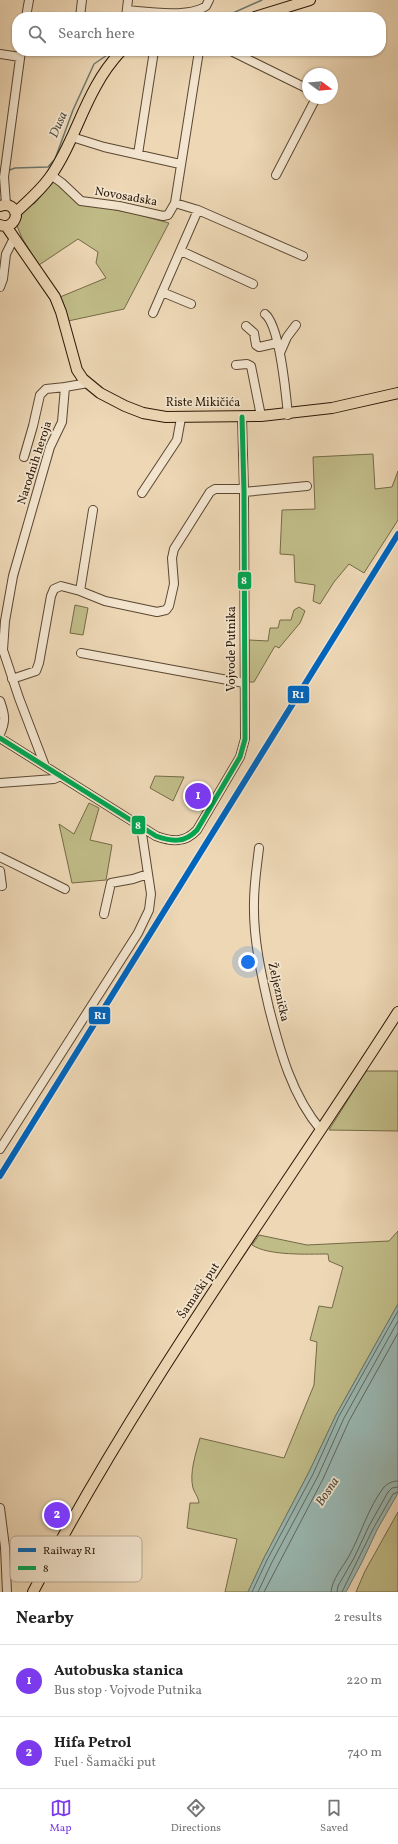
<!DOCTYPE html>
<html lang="en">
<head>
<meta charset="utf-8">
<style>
	:root { --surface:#fff; --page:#f2f2f2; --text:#222; --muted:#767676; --line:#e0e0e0; --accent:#7c3aed }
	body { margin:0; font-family:Vollkorn,serif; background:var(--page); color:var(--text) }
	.compass { position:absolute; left:302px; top:68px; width:36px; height:36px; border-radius:50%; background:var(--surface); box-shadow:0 1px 3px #0004; rotate:106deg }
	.you { position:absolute; left:248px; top:962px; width:14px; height:14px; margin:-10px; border:3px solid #fff; border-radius:50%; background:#1a73e8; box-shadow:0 0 0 6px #1a73e833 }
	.badge { display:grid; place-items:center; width:26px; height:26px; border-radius:50%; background:var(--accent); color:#fff; font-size:13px; font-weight:700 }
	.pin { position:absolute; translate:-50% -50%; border:2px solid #fff; box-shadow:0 1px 4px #0006 }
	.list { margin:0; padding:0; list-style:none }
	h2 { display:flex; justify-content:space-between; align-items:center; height:52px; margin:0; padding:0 16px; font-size:17px }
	h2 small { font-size:13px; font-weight:400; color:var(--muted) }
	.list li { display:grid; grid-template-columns:26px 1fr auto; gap:12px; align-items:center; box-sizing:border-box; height:72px; padding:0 16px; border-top:1px solid var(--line) }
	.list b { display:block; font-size:15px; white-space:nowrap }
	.list p { margin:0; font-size:13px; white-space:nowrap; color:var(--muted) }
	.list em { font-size:13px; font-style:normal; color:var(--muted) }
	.icon { flex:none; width:22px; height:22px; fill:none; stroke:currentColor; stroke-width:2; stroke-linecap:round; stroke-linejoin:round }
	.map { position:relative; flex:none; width:398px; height:1592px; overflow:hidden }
	.search { position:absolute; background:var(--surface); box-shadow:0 1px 3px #0004; left:12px; right:12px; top:12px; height:44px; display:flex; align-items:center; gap:10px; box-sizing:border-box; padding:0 14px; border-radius:16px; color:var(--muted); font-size:15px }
	.sheet { height:196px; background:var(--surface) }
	nav { display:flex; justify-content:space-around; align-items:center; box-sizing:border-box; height:56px; border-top:1px solid var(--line); background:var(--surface); font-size:11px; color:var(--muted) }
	nav a { display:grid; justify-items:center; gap:2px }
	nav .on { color:var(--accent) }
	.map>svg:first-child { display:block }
</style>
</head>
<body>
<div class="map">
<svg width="398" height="1592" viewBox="0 0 398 1592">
	<rect width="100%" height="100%" fill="#edd7b5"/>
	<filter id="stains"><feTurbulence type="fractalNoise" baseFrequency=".005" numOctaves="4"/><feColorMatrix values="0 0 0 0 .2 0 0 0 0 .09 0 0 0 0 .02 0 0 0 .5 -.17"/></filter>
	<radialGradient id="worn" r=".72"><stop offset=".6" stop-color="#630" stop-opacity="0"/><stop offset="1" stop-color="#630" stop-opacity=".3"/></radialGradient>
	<!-- green -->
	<path fill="#c0bc88" stroke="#756a46" d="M54,181L76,202L136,214L169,223L124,309L68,321L60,297L106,278L96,263L98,252L78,239L39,265L22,238L17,226L20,212L35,203Z
		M373,454L375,489L392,487L398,471V520L364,573L349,564L334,582L320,604L313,601L315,585L295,582L294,555L280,554L282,510L315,509L313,457Z
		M75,605L88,608L83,635L70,633Z
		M299,607L305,611L300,623L279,648L275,646L254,682H249V640L268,641L270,628H278L280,620H291L294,610Z
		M155,776L184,777L173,801L150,788Z
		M89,803L99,808L90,840L112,845L106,880L72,883L59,824L74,834Z
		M366,1071H398V1131L329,1130Z
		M398,1231V1304L336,1415L309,1472L264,1558L248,1592H225L237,1539L187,1528L190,1503H199C198,1496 195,1494 193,1488C189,1473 196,1453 200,1438L284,1458L314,1385L317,1342L310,1340L319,1306L332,1308L343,1267L329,1261L328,1254C307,1254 269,1256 252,1245L259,1235L307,1245L389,1241Z
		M398,1512V1592H356L365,1571Z"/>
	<!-- water -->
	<path fill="#9ab8b3" stroke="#6d786d" d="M398,1304V1493L377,1530L362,1562L346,1592H248L264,1558L309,1472L336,1415Z"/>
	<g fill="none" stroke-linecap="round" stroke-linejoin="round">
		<!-- shore -->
		<path stroke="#62685c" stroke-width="1" d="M252,1592L267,1560L313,1474L339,1416L398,1311
			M258,1592L272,1562L318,1476L344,1418L398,1321
			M264,1592L323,1479L349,1421L398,1333
			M331,1592C332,1579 343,1567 349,1556C361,1534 368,1508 384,1487C388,1483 393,1481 398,1481
			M337,1592L338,1586L354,1558L369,1526L388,1492L392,1488L398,1487
			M342,1592L373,1529L393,1494L398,1492"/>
		<!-- stream -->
		<path stroke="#6d786d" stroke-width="1.5" d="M224,17L262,0
			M7,171L15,168L48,167L55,159L73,110L94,64L113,51"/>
		<defs>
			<path id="minor" d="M127,10C148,12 189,18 206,6L209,0
				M26,17L29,0
				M80,17L82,0
				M126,17L128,0
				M231,51L308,89
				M0,54L20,57
				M72,137L104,147L180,164
				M138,154L154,51
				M51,175L62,183L81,201L119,206L163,216L168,215L175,203L199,51
				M276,175L316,98
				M175,203L198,210L303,256
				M6,204L4,177L21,51
				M181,251L253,284
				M0,287L3,279L6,254L14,238
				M162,292L191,304
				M153,313L198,210
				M265,314C280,326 286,395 288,415
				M246,326L254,333L256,345L259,347L277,343
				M280,353L287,337L296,325
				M236,365L247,364L251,366L261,416
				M24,457L33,426L40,395L46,389L65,387
				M244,492L307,486
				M142,493L177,440L181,418
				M93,510L80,591L105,601L157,612L166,610L169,606L174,584L172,558L174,549L210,492L215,489H244
				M81,653L244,683
				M12,679L36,671L39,663L51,596L54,589L61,586L80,591
				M0,701C5,715 6,721 0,734
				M0,738L156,836C172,842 185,843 197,830L240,757L245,739L244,492L242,417
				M45,766L19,698L3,650L5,621L13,576L50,447L62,422L65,387L88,383
				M0,783L54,779L61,776
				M259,848C257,866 254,884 254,902C253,938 261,973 269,1008C280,1051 292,1096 321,1130
				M0,857L65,889
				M0,871L2,886
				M104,914L111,883L133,879L148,874
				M0,1149L138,933L149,910L151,894L141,827
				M0,1508L5,1547L7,1592"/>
			<path id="major" d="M255,17L310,0
				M0,206C9,203 15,207 16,216C14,224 8,228 0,225
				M16,212C28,201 40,191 50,177C70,149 79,116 96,86C103,73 111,62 121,51
				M6,226L55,297L61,312L77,370L83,379L100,393L125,406L143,413L166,417L261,416L332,408L398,393
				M33,1592C139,1389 275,1204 398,1012"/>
		</defs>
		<!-- minor casing -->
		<use href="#minor" stroke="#5b4731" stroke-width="10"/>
		<!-- major casing -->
		<use href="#major" stroke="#2a1705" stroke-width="12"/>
		<!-- minor -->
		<use href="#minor" stroke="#f3e5cf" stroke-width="8"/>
		<!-- major -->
		<use href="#major" stroke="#edd7b5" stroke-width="10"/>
		<defs>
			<path id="bus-1" d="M0,738L156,836C172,842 185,843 197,830L240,757L245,739L244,492L242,417"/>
		</defs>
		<!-- bus-1 casing -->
		<use href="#bus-1" stroke="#f3e5cf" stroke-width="8"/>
		<!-- bus-1 -->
		<use href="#bus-1" stroke="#00a651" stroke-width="5"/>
		<defs>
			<path id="rail-1" d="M0,1176L398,534"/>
		</defs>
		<!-- rail-1 casing -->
		<use href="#rail-1" stroke="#f3e5cf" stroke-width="9"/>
		<!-- rail-1 -->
		<use href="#rail-1" stroke="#0065bd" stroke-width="6"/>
	</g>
	<g text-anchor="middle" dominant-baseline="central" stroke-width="3.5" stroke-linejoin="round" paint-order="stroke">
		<!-- street labels -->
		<g font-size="12" fill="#2a1705" stroke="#f3e5cf">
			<text transform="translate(126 197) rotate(10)">Novosadska</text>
			<text x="203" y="403">Riste Mikičića</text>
			<text transform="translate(35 463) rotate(-72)">Narodnih heroja</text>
			<text transform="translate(232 649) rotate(-90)">Vojvode Putnika</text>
			<text transform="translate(278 992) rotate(77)">Željeznička</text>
			<text transform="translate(199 1291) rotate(-56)">Šamački put</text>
		</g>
		<!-- water labels -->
		<g font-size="13" font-style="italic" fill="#514f42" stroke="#f3e5cf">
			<text transform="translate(59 125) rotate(-67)">Dusa</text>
			<text transform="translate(328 1492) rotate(-56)">Bosna</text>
		</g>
	</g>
	<!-- legend -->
	<rect x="10" y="1536" width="132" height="46" rx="6" fill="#f3e5cf" stroke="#b7a792" stroke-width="1"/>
	<rect x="18" y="1548" width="18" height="4" fill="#0065bd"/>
	<rect x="18" y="1566" width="18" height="4" fill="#00a651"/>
	<g font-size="11" fill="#2a1705">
		<text x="43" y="1554">Railway R1</text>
		<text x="43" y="1572">8</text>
	</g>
	<g stroke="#f3e5cf" stroke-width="1.5">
		<rect x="237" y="571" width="15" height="19" rx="4" fill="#00a651"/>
		<rect x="287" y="685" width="23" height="19" rx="4" fill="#0065bd"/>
		<rect x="131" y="815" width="15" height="20" rx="4" fill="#00a651"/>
		<rect x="88" y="1006" width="23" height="19" rx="4" fill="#0065bd"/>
	</g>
	<g font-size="11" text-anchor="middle" font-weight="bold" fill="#fff">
		<text x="244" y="584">8</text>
		<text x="298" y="698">R1</text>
		<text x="138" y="829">8</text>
		<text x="100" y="1019">R1</text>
	</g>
	<rect width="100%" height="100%" filter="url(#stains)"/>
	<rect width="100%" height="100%" fill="url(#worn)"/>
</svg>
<svg class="compass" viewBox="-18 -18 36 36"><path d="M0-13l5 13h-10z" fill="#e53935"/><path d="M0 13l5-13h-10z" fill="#767676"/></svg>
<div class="you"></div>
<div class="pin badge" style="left:198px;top:796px">1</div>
<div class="pin badge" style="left:57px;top:1515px">2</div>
<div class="search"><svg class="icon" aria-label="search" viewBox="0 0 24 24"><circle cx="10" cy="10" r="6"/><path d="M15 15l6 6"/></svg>Search here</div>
</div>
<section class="sheet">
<h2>Nearby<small>2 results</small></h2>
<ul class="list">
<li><span class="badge">1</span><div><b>Autobuska stanica</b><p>Bus stop · Vojvode Putnika</p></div><em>220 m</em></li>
<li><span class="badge">2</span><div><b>Hifa Petrol</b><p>Fuel · Šamački put</p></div><em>740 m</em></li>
</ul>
</section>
<nav>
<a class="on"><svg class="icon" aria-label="map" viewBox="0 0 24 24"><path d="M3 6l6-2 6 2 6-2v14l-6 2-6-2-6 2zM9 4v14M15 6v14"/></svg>Map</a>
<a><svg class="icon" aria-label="directions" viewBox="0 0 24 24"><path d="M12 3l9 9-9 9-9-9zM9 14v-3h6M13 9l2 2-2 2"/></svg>Directions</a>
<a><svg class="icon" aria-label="saved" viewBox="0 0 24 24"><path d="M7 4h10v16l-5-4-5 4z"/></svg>Saved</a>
</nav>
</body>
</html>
